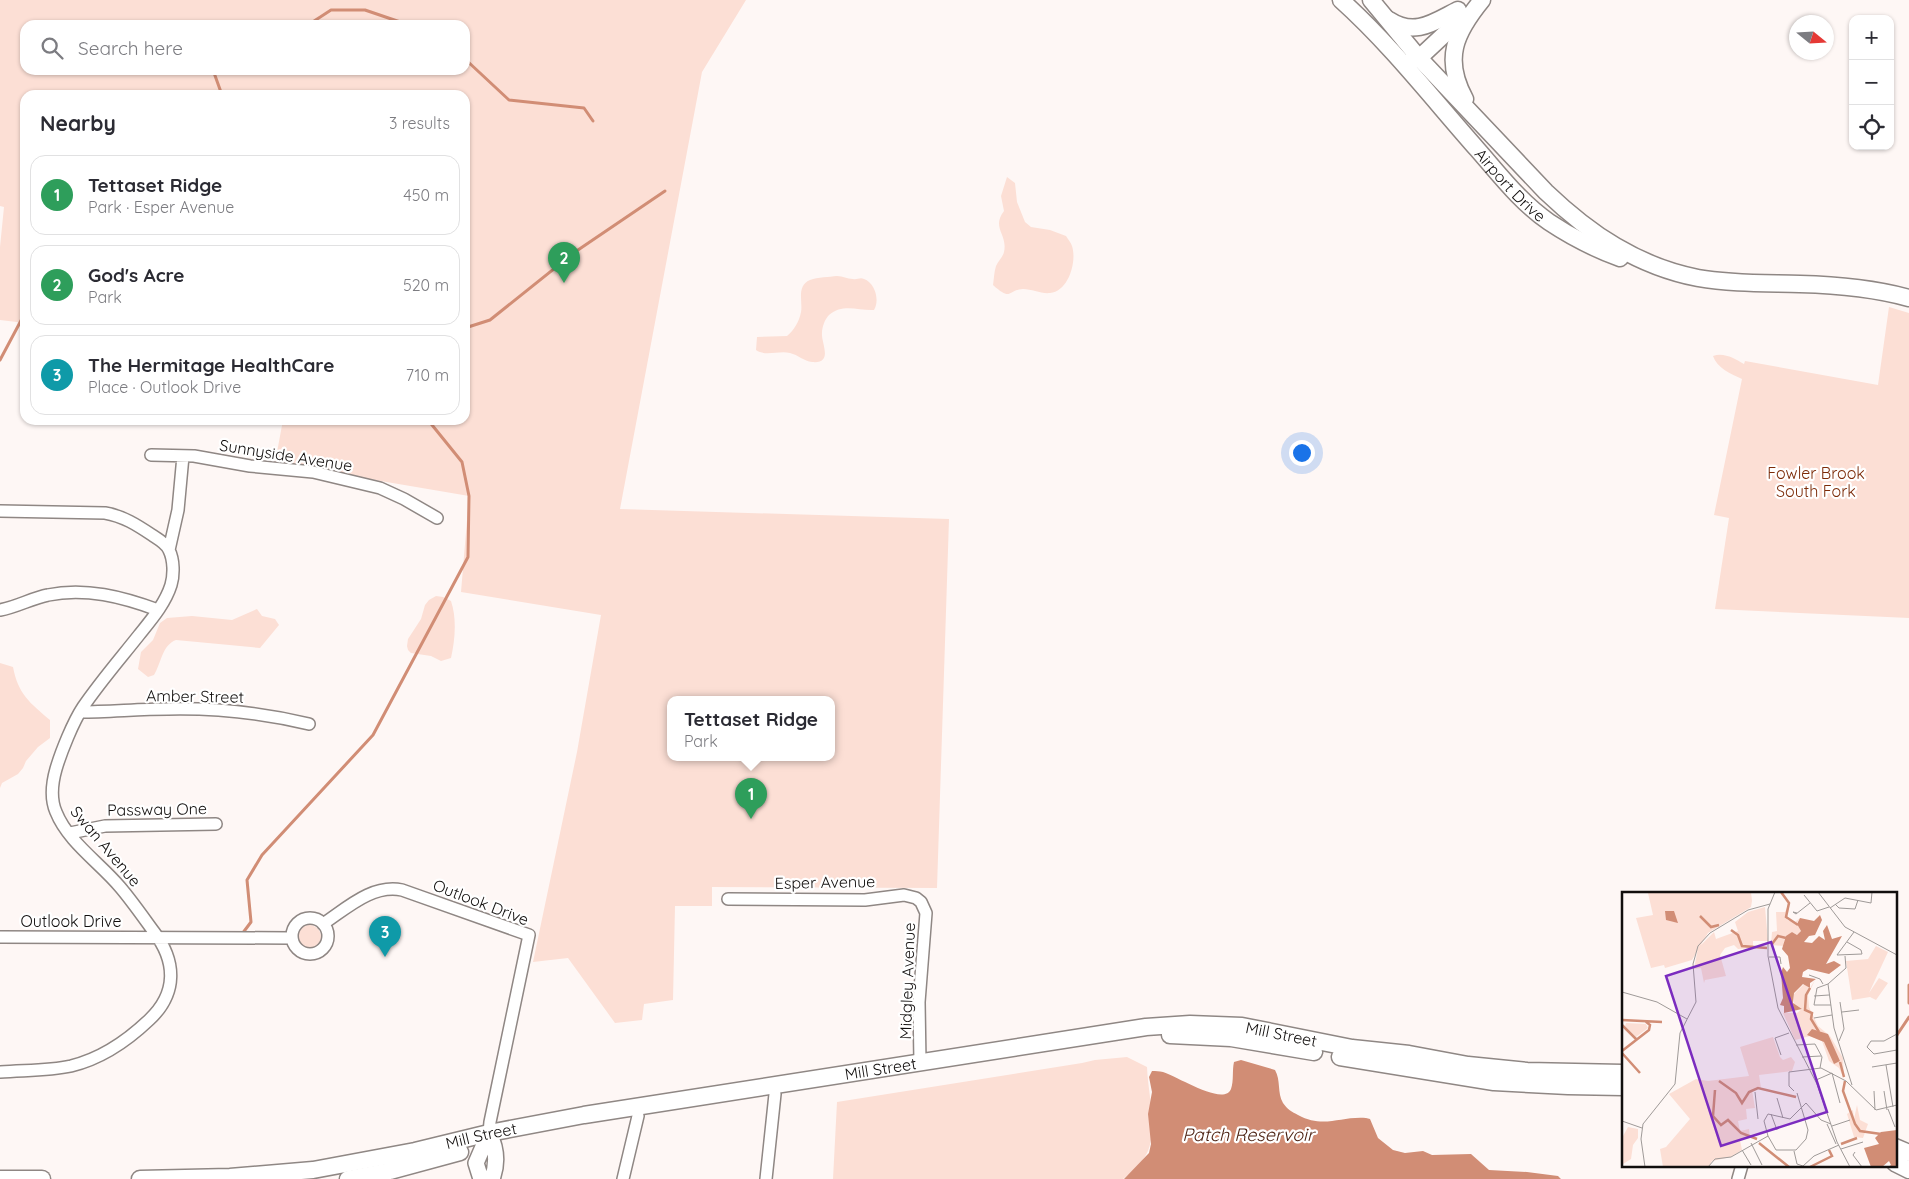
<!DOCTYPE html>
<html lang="en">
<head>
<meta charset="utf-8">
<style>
	:root { --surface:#fff; --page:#f2f2f3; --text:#2b2b33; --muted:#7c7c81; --line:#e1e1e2; --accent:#0b8043 }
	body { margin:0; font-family:Quicksand,sans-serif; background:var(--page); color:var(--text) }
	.controls { position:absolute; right:15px; top:15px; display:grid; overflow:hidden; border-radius:10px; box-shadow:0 1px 4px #0004 }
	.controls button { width:45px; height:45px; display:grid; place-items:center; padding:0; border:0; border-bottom:1px solid var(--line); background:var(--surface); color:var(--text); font:25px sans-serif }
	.compass { position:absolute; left:1789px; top:15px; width:45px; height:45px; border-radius:50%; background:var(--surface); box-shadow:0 1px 4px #0004; rotate:108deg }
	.you { position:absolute; left:1301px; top:452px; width:18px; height:18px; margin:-12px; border:4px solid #fff; border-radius:50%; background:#1a73e8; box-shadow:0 0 0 8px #1a73e833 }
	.badge { display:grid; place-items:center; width:32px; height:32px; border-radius:50%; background:var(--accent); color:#fff; font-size:16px; font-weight:700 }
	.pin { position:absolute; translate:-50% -41px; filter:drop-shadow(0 1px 2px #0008) }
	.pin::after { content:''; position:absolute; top:26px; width:18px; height:15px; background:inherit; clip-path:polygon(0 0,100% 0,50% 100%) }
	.popup { position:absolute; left:667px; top:696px; width:168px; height:65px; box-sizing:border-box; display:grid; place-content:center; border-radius:10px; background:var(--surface); filter:drop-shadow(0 1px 4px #0005); font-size:16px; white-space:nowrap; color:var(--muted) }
	.popup b { font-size:19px; color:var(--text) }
	.popup::after { content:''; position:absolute; left:50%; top:100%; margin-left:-10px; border:10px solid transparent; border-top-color:var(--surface) }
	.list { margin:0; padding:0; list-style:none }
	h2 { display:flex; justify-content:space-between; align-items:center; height:65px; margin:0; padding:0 20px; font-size:21px }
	h2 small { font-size:16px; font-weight:400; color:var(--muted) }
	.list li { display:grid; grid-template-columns:32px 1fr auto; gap:15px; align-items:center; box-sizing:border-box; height:80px; margin:0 10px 10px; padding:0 10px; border:1px solid var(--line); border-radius:15px }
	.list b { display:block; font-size:19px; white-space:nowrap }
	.list p { margin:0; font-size:16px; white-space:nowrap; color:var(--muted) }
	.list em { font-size:16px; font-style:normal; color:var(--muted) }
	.icon { flex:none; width:28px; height:28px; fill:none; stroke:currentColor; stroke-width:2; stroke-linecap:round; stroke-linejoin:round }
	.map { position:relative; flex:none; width:1909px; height:1179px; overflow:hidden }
	.search { position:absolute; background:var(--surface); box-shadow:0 1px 4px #0004; left:20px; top:20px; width:450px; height:55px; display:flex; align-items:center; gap:12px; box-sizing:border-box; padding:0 18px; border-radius:15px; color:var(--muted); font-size:19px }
	.panel { position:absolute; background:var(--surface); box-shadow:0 1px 4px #0004; left:20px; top:90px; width:450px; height:335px; border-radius:15px }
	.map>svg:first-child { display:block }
</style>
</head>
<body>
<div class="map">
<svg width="1909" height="1179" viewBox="0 0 1909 1179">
	<rect width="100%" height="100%" fill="#fef7f5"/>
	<!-- green -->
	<path fill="#fcdfd5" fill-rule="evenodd" d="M0,0H746L702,72L620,509L949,519L937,888L712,887V906H675L673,1000L644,1004L642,1020L615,1023L568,958L533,962L577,752L601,615L461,592L469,496L275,463L283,420H465V95H25V323L0,320V247L4,207L0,206ZM25,25H465V70H25ZM671,700H831V758H671Z
		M1007,177L1015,183L1017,202L1025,222L1031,227L1050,230L1066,236C1068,239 1071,243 1072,246C1077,261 1069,291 1050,293C1041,294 1032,289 1023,289C1007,290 1012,302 993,285C994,279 994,272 996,266C998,261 1003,257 1004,252C1008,234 991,228 1004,211L1001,196Z
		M837,276C843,276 847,279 853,279C857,280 860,277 864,279C875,283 880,300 874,310C859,311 843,303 829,315C825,319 822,327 822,333C821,343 834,364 812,362C804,361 798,355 790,353C779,350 766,357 756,350L757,337L787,336C794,330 799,322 801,312C803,302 796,286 810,280C818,277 829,277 837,276Z
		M1889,307L1909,313V618L1715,609L1729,518L1714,515L1742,379C1731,374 1717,368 1713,356C1724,352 1735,359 1744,364L1745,361L1878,385Z
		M436,596L443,597L451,601C457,619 455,640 451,658L441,661L431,656L411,653L408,650L407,646L408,639L421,619L425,605L429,600Z
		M257,609L262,616L275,619L279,625L260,648L176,640C162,645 161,664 154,675L148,677L138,669L141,652L153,640L160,623L167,618L192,616L232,620Z
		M0,663L13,667C18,694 30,703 50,720V738L38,747L26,761L23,768L18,774L2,783L0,788Z
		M297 937a12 12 0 1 1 24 0a12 12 0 1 1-24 0Z
		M1127,1057L1147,1067C1148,1093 1158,1130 1147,1153C1142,1163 1132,1172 1123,1179H833L837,1102L1082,1063L1095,1060Z"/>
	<!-- water -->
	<path fill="#d18d75" d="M1241,1060L1275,1070C1281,1080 1277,1093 1283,1103C1287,1109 1292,1112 1298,1115C1324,1129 1340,1116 1366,1118L1370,1119L1378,1138L1393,1150L1405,1153L1423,1151L1432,1155L1471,1154L1489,1170L1527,1172L1558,1176L1561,1179H1124L1149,1153L1151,1144L1148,1114L1152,1092L1149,1077L1152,1071C1156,1071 1159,1071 1163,1072C1175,1075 1224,1107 1231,1089C1234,1081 1232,1070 1234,1062Z"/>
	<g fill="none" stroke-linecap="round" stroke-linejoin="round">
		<!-- stream -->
		<path stroke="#d18d75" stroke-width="3" d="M308,25L331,10H365L409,25
			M465,59L509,100L584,108L593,121
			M213,70L222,95
			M465,328L490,320L575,252L665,191
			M0,360L25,313
			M242,934L251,922L247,880L262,855L373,735L468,557L469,496L462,462L428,420
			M1909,985V1003
			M1895,1038L1909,1017"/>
		<defs>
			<path id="minor" d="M151,455L194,456L250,466L313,472L380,488L404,499L437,518
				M0,511L105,513C123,516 137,525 152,535C158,539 166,543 169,550C174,560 174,575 171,585C165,604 151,620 139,635C120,659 100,682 83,707C73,722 61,752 56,769C52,783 50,798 56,812C68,842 100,863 120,887C132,901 143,917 154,932C176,961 178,993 149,1020C128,1040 100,1059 71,1066C48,1071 23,1070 0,1072
				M169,550L178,510L183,456
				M0,610C17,607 32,598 48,595C85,587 123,597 158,610
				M80,712C109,712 139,709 168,709C215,708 263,713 309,724
				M70,833L105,826L216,824
				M728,899L865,900L904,895L916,898L921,902L926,913L919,1002L920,1062
				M292 936a18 18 0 1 1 36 0a18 18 0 1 1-36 0Z
				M323,924C347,908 372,884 402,890L529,935L490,1122L489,1133
				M0,937L291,938
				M623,1179L638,1116
				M766,1179L775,1094
				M1738,1179L1742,1165"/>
			<path id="tertiary" d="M489,1133C497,1149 498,1163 492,1179
				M481,1179L476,1163L489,1133"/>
			<g id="secondary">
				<path id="s1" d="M1341,0C1391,45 1432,98 1477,149C1499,174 1521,203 1549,222C1570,236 1595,249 1620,258"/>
				<path d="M1371,0L1419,58L1546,192C1590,234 1637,266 1698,278C1732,284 1767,283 1800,284C1838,285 1873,288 1909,298"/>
				<path d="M1389,20C1415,37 1434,22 1458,10"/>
				<path d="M1411,61L1419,58L1464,16"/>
				<path d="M1465,99C1443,59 1455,33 1482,0"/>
				<path d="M1170,1035L1231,1038L1314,1052"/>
				<path d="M1340,1057L1494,1082L1568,1086L1623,1087"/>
				<path d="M1895,1147L1909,1153"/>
				<path d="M1895,1163L1909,1170"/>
				<path d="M0,1179H42"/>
				<path id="s2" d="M140,1179L230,1177L313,1170L415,1151L489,1133L584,1115L1146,1027L1190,1024L1242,1026L1352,1048L1409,1054L1468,1065L1527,1071L1623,1073"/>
				<path d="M348,1179L390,1171L460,1152"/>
			</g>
		</defs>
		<!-- minor casing -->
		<use href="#minor" stroke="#8f8784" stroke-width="14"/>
		<!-- tertiary casing -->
		<use href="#tertiary" stroke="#8f8784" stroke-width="18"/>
		<!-- secondary casing -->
		<use href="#secondary" stroke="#8f8784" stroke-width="19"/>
		<!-- minor -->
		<use href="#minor" stroke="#fff" stroke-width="11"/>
		<!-- tertiary -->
		<use href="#tertiary" stroke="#fff" stroke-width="15"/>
		<!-- secondary -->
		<use href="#secondary" stroke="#fff" stroke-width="16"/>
	</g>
	<g text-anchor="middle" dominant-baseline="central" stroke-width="4.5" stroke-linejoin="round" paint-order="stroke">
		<!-- street labels -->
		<g font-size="16" fill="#110e0d" stroke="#fff">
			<text stroke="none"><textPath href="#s1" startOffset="251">Airport Drive</textPath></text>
			<text transform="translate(286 455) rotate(9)">Sunnyside Avenue</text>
			<text transform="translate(195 696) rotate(1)">Amber Street</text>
			<text transform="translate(157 809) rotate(-1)">Passway One</text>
			<text transform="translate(106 846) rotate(50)">Swan Avenue</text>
			<text transform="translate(825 882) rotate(-1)">Esper Avenue</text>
			<text transform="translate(481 902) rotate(21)">Outlook Drive</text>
			<text x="71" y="921">Outlook Drive</text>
			<text transform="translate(907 981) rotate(-88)">Midgley Avenue</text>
			<text stroke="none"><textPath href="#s2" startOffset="1155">Mill Street</textPath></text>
			<text stroke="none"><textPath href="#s2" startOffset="750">Mill Street</textPath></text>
			<text stroke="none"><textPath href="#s2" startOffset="345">Mill Street</textPath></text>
		</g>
		<!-- park labels -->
		<g font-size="16" fill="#7c2b08" stroke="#fff">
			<text x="1816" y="473">Fowler Brook<tspan x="1816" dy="18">South Fork</tspan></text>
		</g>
		<!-- water labels -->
		<g font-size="18" font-style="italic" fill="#471b0b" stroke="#fff">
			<text x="1248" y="1134">Patch Reservoir</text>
		</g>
	</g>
	<!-- overview -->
	<g transform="translate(1622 892)">
		<rect width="275" height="275" fill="#fef7f5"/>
		<path d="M20,0H129L130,9L129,15L86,41L70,68L43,76L42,73L29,76L14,26L31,23L26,1ZM167,12L165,28L173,30L178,26L175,31L179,39L175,43L170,40L163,46L162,54L149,53L150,40L155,39L154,20H163ZM143,15L146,49H131V56L116,57L112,53L103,56L98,63L104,84L83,88L82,91L79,76L72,77L76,56L92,40L94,47L116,39L113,30L126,20ZM254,54L266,60L247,101L257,86L266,91L254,108L248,105L230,108L224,69L246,67ZM193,88L186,103L187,115L196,134L208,144L221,166L222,187L217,176L207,169L200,149L188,144L173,148L161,121H175L180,117L172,112V102L182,92L188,96ZM4,131L24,132L26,136L14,145L3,134ZM151,145L158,165L161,168L169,165L173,170L170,179L137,183L139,196L130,198L133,216L124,217L125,227L116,229L118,239L127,237L128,246L118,248L120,258L109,265L90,269L87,275H41L38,257L44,255L68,227L47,202L74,187L86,189L127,184L118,155ZM235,213L238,228L246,232L241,246L232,245L225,222L231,218L232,227ZM6,235L16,237V246L11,253L9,267L1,272L0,246Z" fill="#fcdfd5"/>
		<path d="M43,19H52L56,31L44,28ZM198,23L200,28L193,43L187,44L182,50L190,51L197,44L203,48L201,39L205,33L210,47L220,44L204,72L212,69L219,73L207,82L186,77L181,80L180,85L194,87L188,91V96L181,92L172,101L171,111L180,117L162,121V114L158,113L161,106L159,81L161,75L165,80L168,76L166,64L160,57L164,44L170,40L175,43L179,39L175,32L178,26L192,29ZM190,137L206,142L218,169L212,172L202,150L185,143ZM275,238V275H266L269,273L267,269L260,275H249L242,256L257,252L253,246L259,240Z" fill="#d18d75"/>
		<path fill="none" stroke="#d18d75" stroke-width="2.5" d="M159,0L167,11L164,25L176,33M78,24L89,35L97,33M109,38L116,43L120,54L145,56M150,52L156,44L164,46M188,96L184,103L183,118L190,121L189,127L197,140M0,128L40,130M0,133L15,148M0,159L27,138L28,133L23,129M0,161L18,181M218,170L222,185M97,189L114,201L120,211L127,200L136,196L174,205M223,189L221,199L233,232L238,239L259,242M93,198L91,224L99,233L106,228L119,241L135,247M137,251L167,275M219,252L235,246M188,275L210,264L207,258"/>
		<path fill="none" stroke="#9f9a98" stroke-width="1" d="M153,0L146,17V64L156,116L195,192L215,250L228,275M196,0L223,35L275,63M182,3L195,19L207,15M213,12L217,16L233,17L236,8M208,16L223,6L249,11L250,0M175,21L171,20L174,22L188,11M225,50L239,58L240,62L215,63L232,40M147,65H158L159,72M187,83L198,87L201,92M206,92L212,136L230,193M206,92L195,96L192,113H209M206,92L224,76L223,64M0,100L35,110L65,127M192,104L207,103M220,120L237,118M192,126L210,123M275,142L262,149H249L245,155L252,162L275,158M217,149L222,137L218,110M174,153L193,152L200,165L198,176M159,163L153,146L167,141M180,165L199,164M264,173L271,215M250,175L275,171M194,188L210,181L218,211M172,199L167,194V180L199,176L224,189L254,218L275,213M252,199L253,218M262,199L265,218M133,200L136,227M155,206L161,226M266,217L273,235M149,222L155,238M0,229L20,236M205,232L214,252M210,234L228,228M146,244L154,258H174L184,247L186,238L175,201M129,251L140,273M219,257L241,250M120,258L129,273M172,259L175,272L181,274L192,264L217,253M233,260L231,263L240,275M23,275L19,247L21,232L53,192L58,141L74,110L71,72L76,54L88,41L126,18L148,12M86,275L93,267L109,265L146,244L142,229L146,222L168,227L184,211L199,228L209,232"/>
		<path fill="#7b2cbf" fill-opacity="0.15" stroke="#7b2cbf" stroke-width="2.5" d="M149,50L205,220L99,254L44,84Z"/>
		<rect width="275" height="275" fill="none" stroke="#110e0d" stroke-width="2.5"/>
	</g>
</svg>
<div class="controls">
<button>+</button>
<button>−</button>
<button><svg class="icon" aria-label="locate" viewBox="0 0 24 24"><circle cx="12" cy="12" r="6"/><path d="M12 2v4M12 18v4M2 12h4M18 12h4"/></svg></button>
</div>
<svg class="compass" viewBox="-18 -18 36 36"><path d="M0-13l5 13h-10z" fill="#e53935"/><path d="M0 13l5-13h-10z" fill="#7c7c81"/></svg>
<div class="you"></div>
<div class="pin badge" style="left:751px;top:819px;background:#2e9e5b">1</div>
<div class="popup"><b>Tettaset Ridge</b>Park</div>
<div class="pin badge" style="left:564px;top:283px;background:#2e9e5b">2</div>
<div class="pin badge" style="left:385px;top:957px;background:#0f9aa8">3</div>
<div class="search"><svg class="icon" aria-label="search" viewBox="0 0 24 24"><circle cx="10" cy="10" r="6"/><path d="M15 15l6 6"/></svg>Search here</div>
<section class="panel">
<h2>Nearby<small>3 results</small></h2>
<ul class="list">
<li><span class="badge" style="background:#2e9e5b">1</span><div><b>Tettaset Ridge</b><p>Park · Esper Avenue</p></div><em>450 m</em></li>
<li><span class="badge" style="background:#2e9e5b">2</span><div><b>God's Acre</b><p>Park</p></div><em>520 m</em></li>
<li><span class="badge" style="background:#0f9aa8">3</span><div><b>The Hermitage HealthCare</b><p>Place · Outlook Drive</p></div><em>710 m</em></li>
</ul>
</section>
</div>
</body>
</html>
